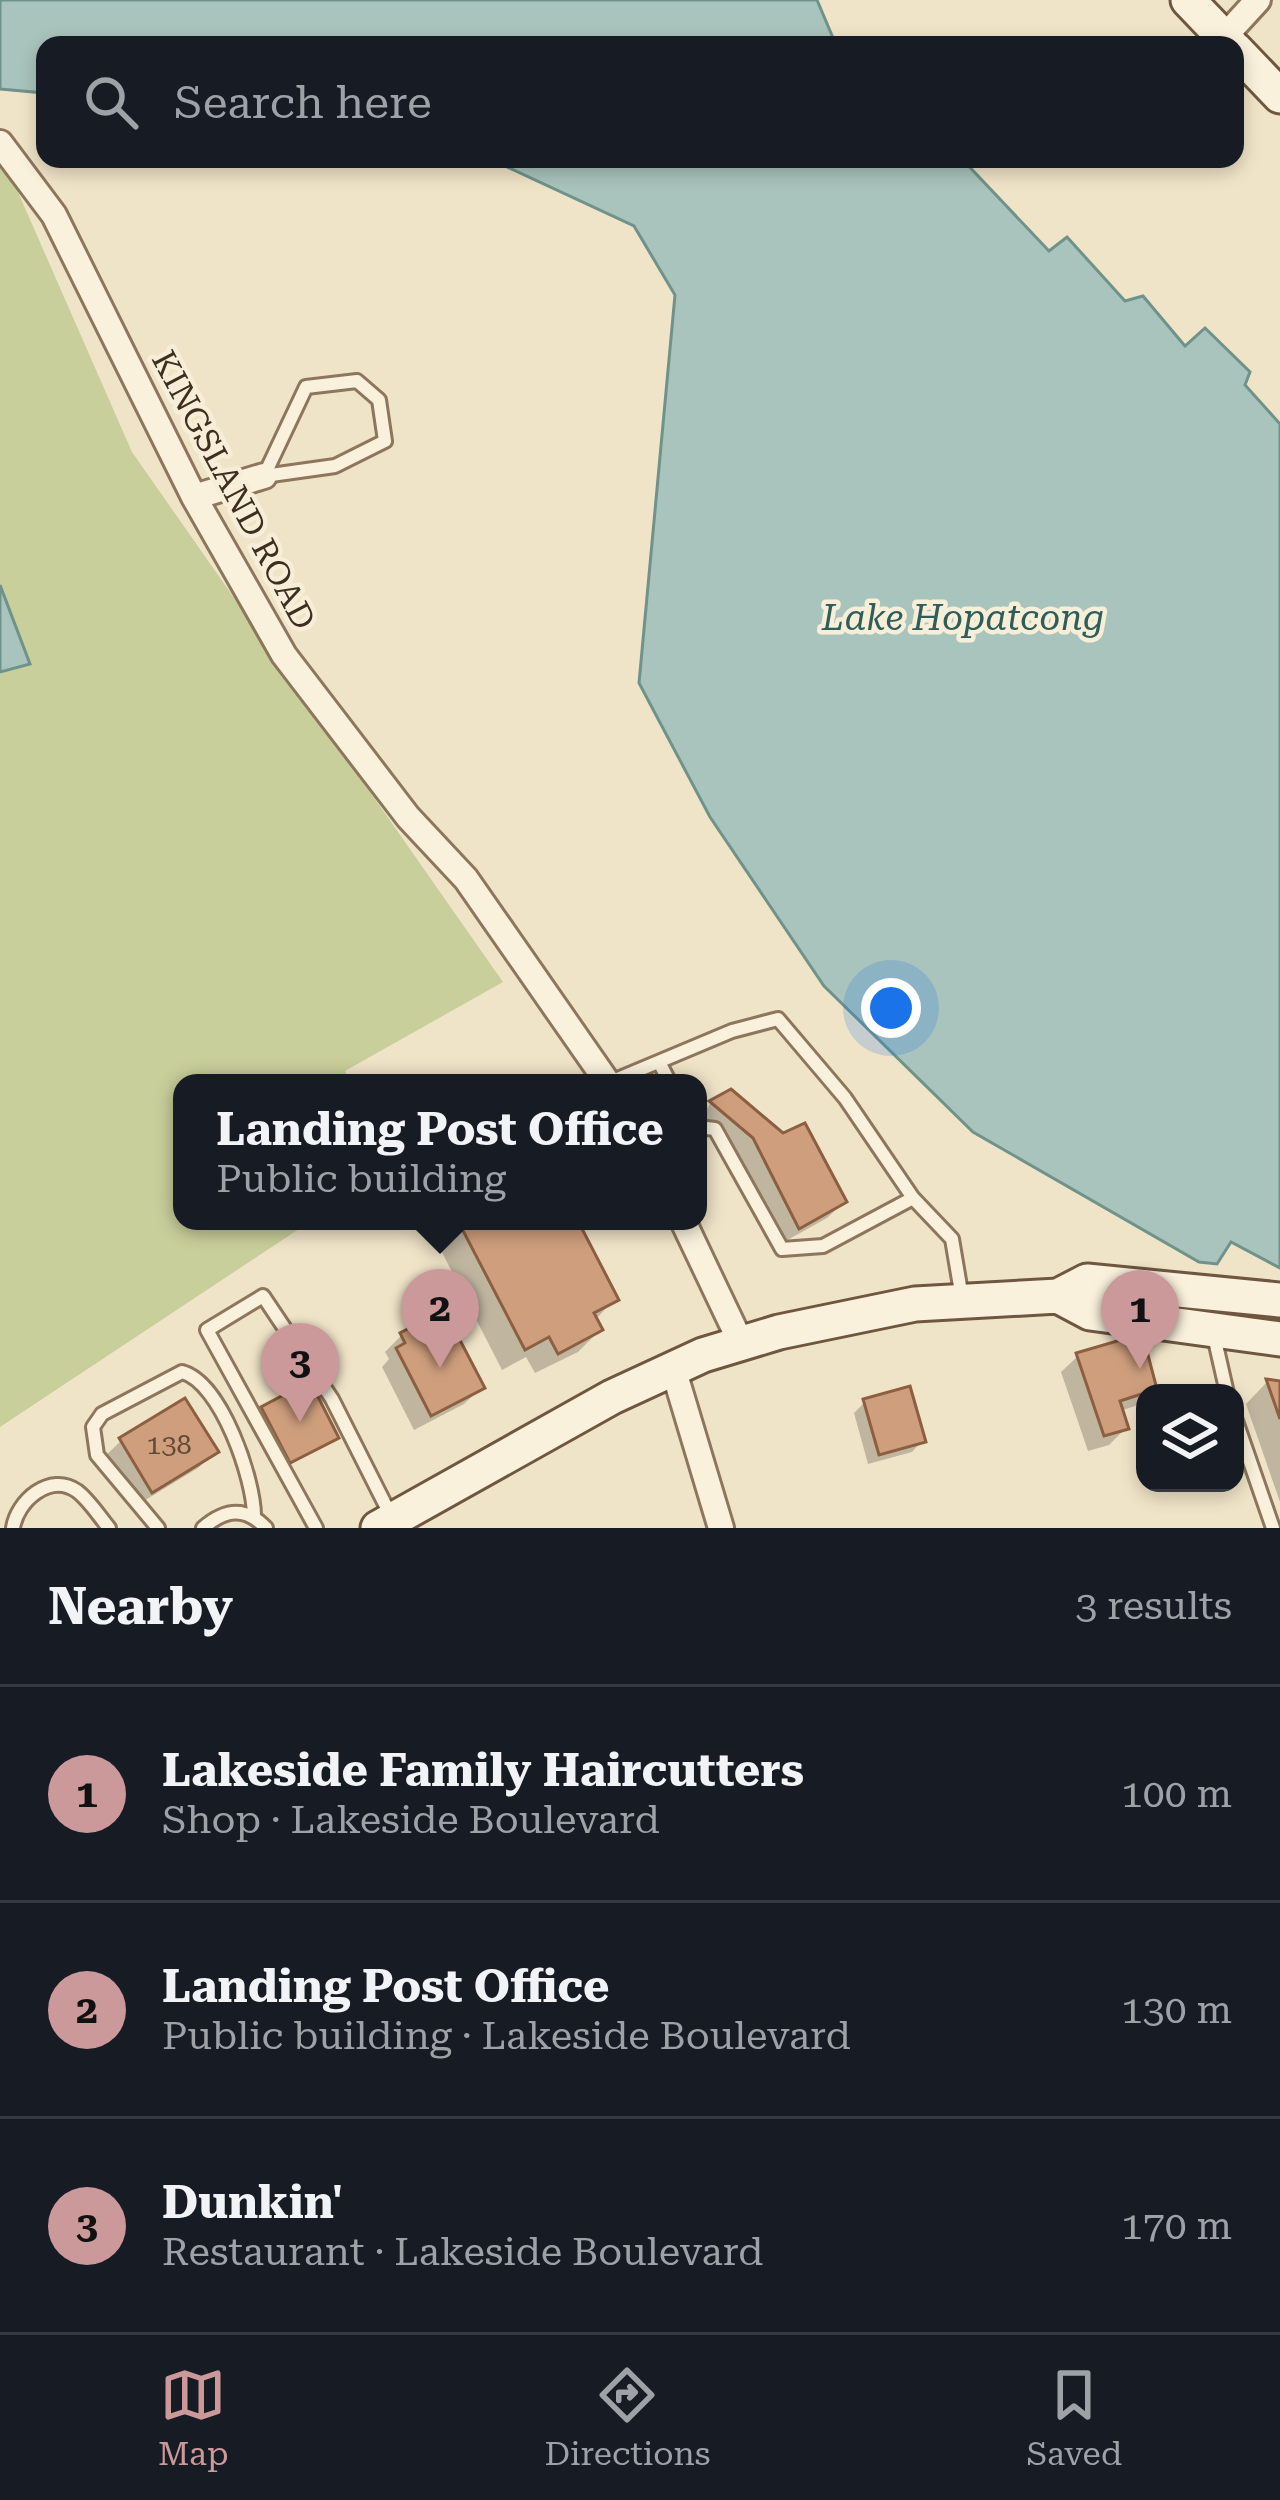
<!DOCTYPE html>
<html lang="en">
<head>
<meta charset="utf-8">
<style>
	:root { --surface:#171b24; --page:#20242c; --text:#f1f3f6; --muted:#9ea1a6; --line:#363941; --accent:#cc999b }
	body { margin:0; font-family:"Roboto Serif",serif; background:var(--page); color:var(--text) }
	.controls { position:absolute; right:36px; bottom:36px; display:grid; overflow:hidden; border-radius:24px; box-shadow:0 6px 18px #0003 }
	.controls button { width:108px; height:108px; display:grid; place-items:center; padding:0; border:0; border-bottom:3px solid var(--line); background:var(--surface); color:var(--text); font:60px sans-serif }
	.you { position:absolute; left:891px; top:1008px; width:42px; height:42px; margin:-30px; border:9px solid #fff; border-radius:50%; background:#1a73e8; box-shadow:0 0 0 18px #1a73e833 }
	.badge { display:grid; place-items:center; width:78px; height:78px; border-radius:50%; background:var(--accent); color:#111; font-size:39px; font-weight:700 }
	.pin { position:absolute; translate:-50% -99px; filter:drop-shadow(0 3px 6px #0008) }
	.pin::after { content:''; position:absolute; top:63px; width:42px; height:36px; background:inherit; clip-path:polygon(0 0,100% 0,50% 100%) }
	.popup { position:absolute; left:173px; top:1074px; width:534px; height:156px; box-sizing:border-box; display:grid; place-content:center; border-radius:24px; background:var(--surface); filter:drop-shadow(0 3px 9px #0005); font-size:39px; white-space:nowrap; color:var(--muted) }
	.popup b { font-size:45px; color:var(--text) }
	.popup::after { content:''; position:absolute; left:50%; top:100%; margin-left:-24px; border:24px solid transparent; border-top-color:var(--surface) }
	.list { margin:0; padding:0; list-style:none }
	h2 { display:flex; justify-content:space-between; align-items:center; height:156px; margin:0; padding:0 48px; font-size:51px }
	h2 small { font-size:39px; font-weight:400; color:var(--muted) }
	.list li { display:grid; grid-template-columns:78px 1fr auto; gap:36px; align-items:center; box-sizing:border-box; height:216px; padding:0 48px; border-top:3px solid var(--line) }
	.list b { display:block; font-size:45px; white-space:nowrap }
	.list p { margin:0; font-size:39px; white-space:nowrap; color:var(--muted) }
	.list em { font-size:39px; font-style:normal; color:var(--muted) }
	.icon { flex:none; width:66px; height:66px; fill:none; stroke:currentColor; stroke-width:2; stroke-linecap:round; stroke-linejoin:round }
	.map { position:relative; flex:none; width:1280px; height:1528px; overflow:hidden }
	.search { position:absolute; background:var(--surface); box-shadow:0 6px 18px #0003; left:36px; right:36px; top:36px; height:132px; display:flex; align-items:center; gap:30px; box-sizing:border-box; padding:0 42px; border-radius:24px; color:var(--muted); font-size:45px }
	.sheet { height:804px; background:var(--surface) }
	nav { display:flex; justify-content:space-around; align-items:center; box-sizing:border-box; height:168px; border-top:3px solid var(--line); background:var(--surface); font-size:33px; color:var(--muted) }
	nav a { display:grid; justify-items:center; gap:6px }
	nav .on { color:var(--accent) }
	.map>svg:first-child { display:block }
</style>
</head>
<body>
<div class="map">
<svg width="1280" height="1528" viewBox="0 0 1280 1528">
	<rect width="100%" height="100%" fill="#f0e4c8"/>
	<!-- green -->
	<path fill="#c9cf9b" d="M0,151L132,452L503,982L345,1071L351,1083H182V1221H311L0,1427Z"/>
	<!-- water -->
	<path fill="#a9c4bc" stroke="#6f938a" stroke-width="3" d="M0,0H817L836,45H45V93L0,89Z
		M490,159H962L1049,251L1067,237L1125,301L1143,296L1185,346L1205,328L1250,372L1245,385L1280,424V1268L1231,1242L1217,1264L1199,1262L973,1132L824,986L710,817L639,683L675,295L634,226Z
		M0,585L30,664L0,672Z"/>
	<!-- shadow -->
	<path fill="#0003" d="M731,1093L844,1202L827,1218L782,1243L737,1154L698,1122L710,1104Z
		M432,1221H575L615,1299L595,1320L600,1330L578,1352L535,1373L526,1357L502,1370L428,1225Z
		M439,1329L481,1388L464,1404L414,1430L382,1367L389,1359L385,1352L402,1335Z
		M1078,1356L1154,1389L1138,1405L1120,1411L1126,1428L1109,1445L1088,1451L1061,1372Z
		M1267,1382L1280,1384V1502L1246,1404Z
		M184,1402L215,1452L198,1468L134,1507L104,1457L121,1441Z
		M865,1402L922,1441L912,1452L868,1464L854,1413Z
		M263,1409L335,1437L279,1472L252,1420Z"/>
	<!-- building -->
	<path fill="#cf9f7d" stroke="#8d5f41" stroke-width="3" d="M731,1089L783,1133L805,1123L847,1202L799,1229L753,1138L709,1101Z
		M458,1221H578L619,1300L594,1313L603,1330L558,1354L549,1337L525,1350Z
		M435,1315L440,1325L450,1321L485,1388L431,1416L396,1348L405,1343L400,1333Z
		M1124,1339L1144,1340L1157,1389L1120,1401L1129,1429L1104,1436L1076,1353Z
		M1266,1379L1280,1381V1419Z
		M310,1381L339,1438L290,1463L261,1407Z
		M910,1386L926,1442L879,1455L863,1399Z
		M185,1398L219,1452L152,1493L119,1438Z"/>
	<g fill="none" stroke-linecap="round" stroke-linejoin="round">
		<defs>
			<path id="service" d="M357,381L379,400L385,441L335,466L264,476L306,387Z
				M659,1062L670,1083
				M608,1083L732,1031L778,1019L845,1098L913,1198L952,1239L962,1298
				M698,1127L715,1129L782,1249L823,1246L913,1198
				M1214,1336L1227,1393
				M1235,1418L1273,1528
				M13,1528C17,1501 50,1472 77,1491C89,1500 99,1516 109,1528
				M158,1528L97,1455L93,1427L102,1414L182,1372C221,1382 254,1479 254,1516
				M203,1528C225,1509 245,1506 266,1528
				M316,1528L207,1330L263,1296L332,1399L392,1518"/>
			<path id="minor" d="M1224,37L1258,0
				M0,143L54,215L194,497L284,655L408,817L466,879L608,1083
				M194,497L264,476
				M683,1221L741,1343
				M673,1368L721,1528"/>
			<path id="secondary" d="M1188,0L1231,45
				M1235,49L1280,96
				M1058,1296L1090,1313L1280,1339
				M378,1528L612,1397L703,1355L779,1332L915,1304L1058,1296L1087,1281L1280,1300"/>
		</defs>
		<!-- service casing -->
		<use href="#service" stroke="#8d765c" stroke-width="18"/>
		<!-- minor casing -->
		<use href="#minor" stroke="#8d765c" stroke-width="30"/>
		<!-- secondary casing -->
		<use href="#secondary" stroke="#6f573f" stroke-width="39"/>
		<!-- service -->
		<use href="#service" stroke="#faf1dc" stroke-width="12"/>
		<!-- minor -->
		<use href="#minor" stroke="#faf1dc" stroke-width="24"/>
		<!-- secondary -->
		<use href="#secondary" stroke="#faf1dc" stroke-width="33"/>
	</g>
	<g text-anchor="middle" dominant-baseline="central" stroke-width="9" stroke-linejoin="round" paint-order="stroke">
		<!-- number labels -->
		<g font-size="27" fill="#624a37">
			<text x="169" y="1445">138</text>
		</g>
		<!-- street labels -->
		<g font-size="33" fill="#3d2e20" stroke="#f7eed8">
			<text transform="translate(234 490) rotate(62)">KINGSLAND ROAD</text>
		</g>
		<!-- water labels -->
		<g font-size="36" font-style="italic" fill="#2f5d5a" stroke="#f7eed8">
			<text x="963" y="618">Lake Hopatcong</text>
		</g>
	</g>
</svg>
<div class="controls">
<button><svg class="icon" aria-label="layers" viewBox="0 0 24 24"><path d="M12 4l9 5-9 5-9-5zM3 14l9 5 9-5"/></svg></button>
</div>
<div class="you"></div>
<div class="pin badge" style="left:1140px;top:1369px">1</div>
<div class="pin badge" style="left:440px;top:1368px">2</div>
<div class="popup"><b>Landing Post Office</b>Public building</div>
<div class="pin badge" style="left:300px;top:1422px">3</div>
<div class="search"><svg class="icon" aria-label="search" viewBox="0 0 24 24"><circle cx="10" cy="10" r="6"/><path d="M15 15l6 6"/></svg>Search here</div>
</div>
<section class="sheet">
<h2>Nearby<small>3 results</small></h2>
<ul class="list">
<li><span class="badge">1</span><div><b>Lakeside Family Haircutters</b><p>Shop · Lakeside Boulevard</p></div><em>100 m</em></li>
<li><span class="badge">2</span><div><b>Landing Post Office</b><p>Public building · Lakeside Boulevard</p></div><em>130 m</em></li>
<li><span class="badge">3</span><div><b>Dunkin'</b><p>Restaurant · Lakeside Boulevard</p></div><em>170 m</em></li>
</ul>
</section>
<nav>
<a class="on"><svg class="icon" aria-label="map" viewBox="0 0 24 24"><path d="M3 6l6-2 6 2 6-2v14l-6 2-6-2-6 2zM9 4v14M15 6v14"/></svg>Map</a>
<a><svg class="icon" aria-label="directions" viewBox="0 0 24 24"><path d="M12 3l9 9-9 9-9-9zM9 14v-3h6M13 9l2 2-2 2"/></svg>Directions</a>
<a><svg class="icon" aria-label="saved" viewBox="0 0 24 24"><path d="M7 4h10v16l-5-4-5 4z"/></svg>Saved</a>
</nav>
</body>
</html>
